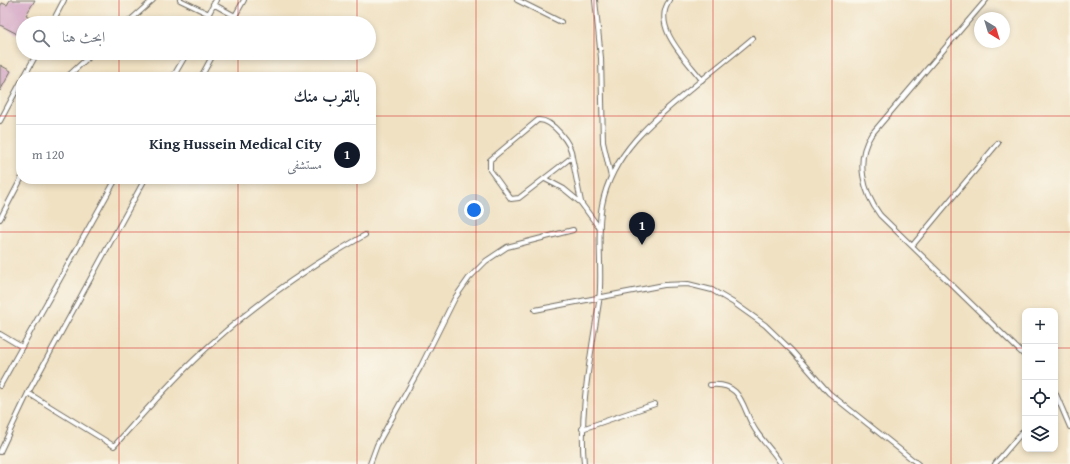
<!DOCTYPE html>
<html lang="ar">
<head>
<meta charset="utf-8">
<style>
	:root { --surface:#fff; --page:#f6f6f7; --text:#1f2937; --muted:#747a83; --line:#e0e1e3; --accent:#111827 }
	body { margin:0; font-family:"Gentium Book Plus",Amiri,serif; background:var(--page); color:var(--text); direction:rtl }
	.controls { position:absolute; right:12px; bottom:12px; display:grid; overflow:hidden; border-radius:8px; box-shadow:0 2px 6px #0003 }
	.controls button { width:36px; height:36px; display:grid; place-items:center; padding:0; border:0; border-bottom:1px solid var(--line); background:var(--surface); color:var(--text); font:20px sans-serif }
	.compass { position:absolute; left:974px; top:12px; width:36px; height:36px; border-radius:50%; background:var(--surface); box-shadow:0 2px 6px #0003; rotate:142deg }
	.you { position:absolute; left:474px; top:210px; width:14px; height:14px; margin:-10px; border:3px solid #fff; border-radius:50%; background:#1a73e8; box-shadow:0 0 0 6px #1a73e833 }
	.badge { display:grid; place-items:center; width:26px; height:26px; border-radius:50%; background:var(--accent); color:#fff; font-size:13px; font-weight:700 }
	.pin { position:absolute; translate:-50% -33px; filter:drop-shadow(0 1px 2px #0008) }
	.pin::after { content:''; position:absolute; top:21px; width:14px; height:12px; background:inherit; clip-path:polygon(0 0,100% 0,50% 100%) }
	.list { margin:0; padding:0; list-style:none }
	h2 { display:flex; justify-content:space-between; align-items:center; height:52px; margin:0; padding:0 16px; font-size:17px }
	h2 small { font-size:13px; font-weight:400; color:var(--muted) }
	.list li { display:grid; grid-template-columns:26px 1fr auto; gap:12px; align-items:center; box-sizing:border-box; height:60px; padding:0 16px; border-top:1px solid var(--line) }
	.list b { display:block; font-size:15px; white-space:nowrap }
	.list p { margin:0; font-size:13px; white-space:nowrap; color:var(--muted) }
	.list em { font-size:13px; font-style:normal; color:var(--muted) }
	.icon { flex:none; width:22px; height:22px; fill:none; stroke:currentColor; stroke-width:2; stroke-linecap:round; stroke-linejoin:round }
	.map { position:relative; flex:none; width:1070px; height:464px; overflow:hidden; direction:ltr }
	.search { position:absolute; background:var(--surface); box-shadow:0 2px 6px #0003; left:16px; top:16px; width:360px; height:44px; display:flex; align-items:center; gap:10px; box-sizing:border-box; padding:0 14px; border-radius:22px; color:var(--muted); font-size:15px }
	.panel { position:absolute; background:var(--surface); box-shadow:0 2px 6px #0003; left:16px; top:72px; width:360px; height:112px; border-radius:16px; direction:rtl }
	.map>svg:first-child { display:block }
</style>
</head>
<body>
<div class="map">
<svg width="1070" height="464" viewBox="0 0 1070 464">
	<rect width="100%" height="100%" fill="#fbf7ec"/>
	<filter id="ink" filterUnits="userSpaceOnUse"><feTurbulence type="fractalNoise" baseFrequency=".025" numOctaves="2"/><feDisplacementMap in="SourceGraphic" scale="8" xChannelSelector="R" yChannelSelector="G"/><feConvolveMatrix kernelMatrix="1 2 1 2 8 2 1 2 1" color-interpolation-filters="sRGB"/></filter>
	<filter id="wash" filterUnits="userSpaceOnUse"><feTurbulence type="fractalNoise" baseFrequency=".012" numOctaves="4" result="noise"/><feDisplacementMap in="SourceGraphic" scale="16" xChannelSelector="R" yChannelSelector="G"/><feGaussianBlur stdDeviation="0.9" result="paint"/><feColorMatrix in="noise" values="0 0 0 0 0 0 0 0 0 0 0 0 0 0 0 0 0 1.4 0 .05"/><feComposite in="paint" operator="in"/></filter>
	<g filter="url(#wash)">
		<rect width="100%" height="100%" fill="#f0e1c2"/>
		<g id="blocks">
			<!-- building -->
			<path fill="#d3a4c4" d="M10,0H35L26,15L41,23H23V37L0,25V7L2,3L7,5Z
				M0,65L11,71L0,91Z"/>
		</g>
	</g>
	<g filter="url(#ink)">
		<use href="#blocks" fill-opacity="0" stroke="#706b60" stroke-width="1"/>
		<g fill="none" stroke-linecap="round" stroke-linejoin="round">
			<defs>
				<path id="lane" d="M180,0L209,14
					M517,0L561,22
					M595,0L601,58L603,142L611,177
					M670,0C650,26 687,60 702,80
					M986,0L871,135C855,160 863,192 880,215L1025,356
					M213,4L235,16
					M52,23L64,0
					M127,23L153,0
					M204,23L216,0
					M231,23L244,0
					M24,77L37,53
					M67,77L93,53
					M173,77L187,53
					M201,77L214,53
					M538,120C552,119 572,144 572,157L519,198L511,199L490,170V160Z
					M0,121L21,82
					M572,157L581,202
					M545,179L564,189L581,203L600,229
					M0,219L21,179
					M912,246L998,143
					M535,310L664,285L688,284L712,290L734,303L765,325L792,351L829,393L918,464
					M0,334L22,347
					M710,385C744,381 742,411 756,431C764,443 774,452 781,464
					M0,386L116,179
					M1055,392L1070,427
					M28,393L114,446C140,417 165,388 193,361C244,311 303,270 365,235
					M582,429L655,404
					M0,452L28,393L145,179
					M370,464L377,445L421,366L455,298L469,278L486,261L507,247L573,230
					M584,464C579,410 591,355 599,302C603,269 596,236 602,205C612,153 653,120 692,88C712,71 733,55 753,38
					M995,464L1025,429"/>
			</defs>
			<!-- lane casing -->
			<use href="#lane" stroke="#706b60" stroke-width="6"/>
			<!-- lane -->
			<use href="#lane" stroke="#fff" stroke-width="4"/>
		</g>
	</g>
	<!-- grid -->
	<path fill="none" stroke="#d62828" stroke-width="1" stroke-opacity="0.55" d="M119,0V23M238,0V23M357,0V23M476,0V464M594,0V464M713,0V464M832,0V464M951,0V464M119,53V77M238,53V77M357,53V77M0,116H21M371,116H1070M119,179V464M238,179V464M357,179V464M0,232H1070M0,348H1025M1055,348H1070"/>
</svg>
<div class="controls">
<button>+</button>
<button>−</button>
<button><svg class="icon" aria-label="locate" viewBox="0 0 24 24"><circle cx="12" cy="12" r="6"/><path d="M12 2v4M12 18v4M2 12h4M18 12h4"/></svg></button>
<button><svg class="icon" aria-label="layers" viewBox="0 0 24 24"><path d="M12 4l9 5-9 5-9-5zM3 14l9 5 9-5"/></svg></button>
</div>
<svg class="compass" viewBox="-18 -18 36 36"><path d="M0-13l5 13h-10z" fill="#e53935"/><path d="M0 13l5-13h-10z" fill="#747a83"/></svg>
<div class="you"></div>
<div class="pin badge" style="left:642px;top:245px">1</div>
<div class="search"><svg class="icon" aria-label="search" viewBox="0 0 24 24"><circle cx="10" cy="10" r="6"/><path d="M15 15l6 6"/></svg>ابحث هنا</div>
<section class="panel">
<h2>بالقرب منك<small></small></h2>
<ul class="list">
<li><span class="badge">1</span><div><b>King Hussein Medical City</b><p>مستشفى</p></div><em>120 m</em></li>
</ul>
</section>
</div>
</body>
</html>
